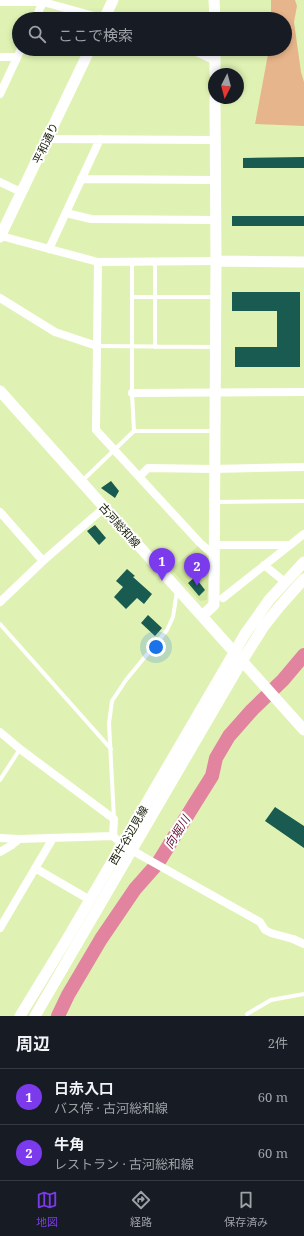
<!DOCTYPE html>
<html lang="ja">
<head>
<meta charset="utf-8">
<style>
	:root { --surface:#171b24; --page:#20242c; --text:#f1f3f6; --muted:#9ea1a6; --line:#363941; --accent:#7c3aed }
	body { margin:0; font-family:"Noto Serif","Noto Sans JP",serif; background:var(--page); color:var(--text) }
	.compass { position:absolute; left:208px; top:68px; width:36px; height:36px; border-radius:50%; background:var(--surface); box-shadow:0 2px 6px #0003; rotate:186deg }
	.you { position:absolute; left:156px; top:647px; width:14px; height:14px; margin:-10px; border:3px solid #fff; border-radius:50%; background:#1a73e8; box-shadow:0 0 0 6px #1a73e833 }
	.badge { display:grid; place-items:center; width:26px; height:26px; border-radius:50%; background:var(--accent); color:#fff; font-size:13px; font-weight:700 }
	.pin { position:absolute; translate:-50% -33px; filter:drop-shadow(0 1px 2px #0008) }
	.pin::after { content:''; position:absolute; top:21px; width:14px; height:12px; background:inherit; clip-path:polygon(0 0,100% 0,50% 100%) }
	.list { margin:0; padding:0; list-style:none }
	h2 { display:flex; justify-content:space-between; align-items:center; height:52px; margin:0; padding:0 16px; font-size:17px }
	h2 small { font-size:13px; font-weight:400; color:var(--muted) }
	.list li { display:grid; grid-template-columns:26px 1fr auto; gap:12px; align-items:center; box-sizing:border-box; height:56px; padding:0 16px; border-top:1px solid var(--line) }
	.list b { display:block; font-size:15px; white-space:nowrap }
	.list p { margin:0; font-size:13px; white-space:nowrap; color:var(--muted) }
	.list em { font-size:13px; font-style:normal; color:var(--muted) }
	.icon { flex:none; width:22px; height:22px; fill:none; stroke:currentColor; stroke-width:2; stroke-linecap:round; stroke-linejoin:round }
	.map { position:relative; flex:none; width:304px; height:1016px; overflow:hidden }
	.search { position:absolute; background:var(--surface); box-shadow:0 2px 6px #0003; left:12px; right:12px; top:12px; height:44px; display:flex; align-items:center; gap:10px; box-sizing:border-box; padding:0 14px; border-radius:22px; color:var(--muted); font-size:15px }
	.sheet { height:164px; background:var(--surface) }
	nav { display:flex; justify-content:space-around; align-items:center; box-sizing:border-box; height:56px; border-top:1px solid var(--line); background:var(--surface); font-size:11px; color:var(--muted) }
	nav a { display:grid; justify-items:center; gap:2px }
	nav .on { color:var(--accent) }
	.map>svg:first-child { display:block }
</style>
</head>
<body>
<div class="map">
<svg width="304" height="1016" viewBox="0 0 304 1016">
	<rect width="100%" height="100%" fill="#e0f2b3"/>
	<!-- built -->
	<path fill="#d3e7a0" d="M198,546L210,559L207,600L200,601L171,569Z"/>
	<!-- green -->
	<path fill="#e7b58b" d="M271,0H295L297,6L294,22L301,72L304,82V126L255,124L269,49H285V19H271Z"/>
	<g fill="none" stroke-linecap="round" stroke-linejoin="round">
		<!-- river -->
		<path stroke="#e283a0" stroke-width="14" d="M58,1016L68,995L101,939L135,889L158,863L195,803L212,776L216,758L229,736L252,710L283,680L304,655"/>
	</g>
	<!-- building -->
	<path fill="#195b51" d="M304,157V168H243V158Z
		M232,216H304V226H232Z
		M232,292H300V367H235V347H277V311H232Z
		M111,481L119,491L115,498L101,488Z
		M95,525L106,538L99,545L87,531Z
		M127,569L135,576L133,577L152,594L144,604L137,598L126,609L114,597L123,587L116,581Z
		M195,577L205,590L199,596L188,583Z
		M148,615L162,628L155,636L141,623Z
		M275,807L304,826V848L265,821Z"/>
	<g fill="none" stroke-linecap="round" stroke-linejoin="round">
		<!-- lane -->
		<path stroke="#fff" stroke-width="4" d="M132,262V393L134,431
			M132,297H216
			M97,346L215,347
			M155,347V261
			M82,481L134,431H213
			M216,502L304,501
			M0,624L111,749
			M0,780L20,749
			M114,819L109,723L112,701L126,680L167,630L173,617L177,591
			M247,1014L271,1000L304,994"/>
		<!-- street -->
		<path stroke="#fff" stroke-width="8" d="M0,2H43L105,19
			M35,19L44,0
			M190,49L215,61
			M0,57H17
			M0,94L21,49
			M47,139L215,140
			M81,179L215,180
			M0,182L21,192
			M66,213L91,219L215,220
			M1,236L98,262L216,261
			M49,249L100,139
			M98,262L96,430L200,543L214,555
			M0,298L55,332L97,346
			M132,393L304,392
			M140,476L148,468L214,469L304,467
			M0,512L43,561
			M214,545H290
			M264,565L285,582
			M223,598L304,534
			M0,602L43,561L105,507
			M0,732L20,749L114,819L113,836
			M0,838L19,839L113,836L122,844L142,856L260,922L265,930L271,933L293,939L304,944
			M0,852L12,845L19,839
			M35,868L90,900
			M0,928L53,838"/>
		<!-- secondary -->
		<path stroke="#fff" stroke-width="11" d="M214,0L215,19
			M104,19L113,0
			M215,49V74
			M0,237L90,49
			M216,261L304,262
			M0,391L304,730
			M202,616L214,605L216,261L215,98
			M20,1016L67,939L245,634L269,600L304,562
			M35,1016L242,661L264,626L279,607L304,579"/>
	</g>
	<g text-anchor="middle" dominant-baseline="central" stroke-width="4" stroke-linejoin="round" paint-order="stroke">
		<!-- street labels -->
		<g font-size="11" fill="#161b04" stroke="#fff">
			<text transform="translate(45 143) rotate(-64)">平和通り</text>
			<text transform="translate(120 525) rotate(48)">古河総和線</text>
			<text transform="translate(128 835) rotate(-60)">西牛谷辺見線</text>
		</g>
		<!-- water labels -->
		<g font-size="12" font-style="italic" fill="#661135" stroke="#fff">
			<text transform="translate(177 832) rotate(-58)">向堀川</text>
		</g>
	</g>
</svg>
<svg class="compass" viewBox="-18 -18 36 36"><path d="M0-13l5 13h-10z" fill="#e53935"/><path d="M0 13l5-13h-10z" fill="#9ea1a6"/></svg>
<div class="you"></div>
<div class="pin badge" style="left:162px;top:581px">1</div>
<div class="pin badge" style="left:197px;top:586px">2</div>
<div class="search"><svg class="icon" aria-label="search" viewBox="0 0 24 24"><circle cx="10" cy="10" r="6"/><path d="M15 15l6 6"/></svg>ここで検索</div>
</div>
<section class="sheet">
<h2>周辺<small>2件</small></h2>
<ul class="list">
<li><span class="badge">1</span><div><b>日赤入口</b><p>バス停 · 古河総和線</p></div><em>60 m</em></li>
<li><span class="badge">2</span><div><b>牛角</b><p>レストラン · 古河総和線</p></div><em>60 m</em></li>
</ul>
</section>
<nav>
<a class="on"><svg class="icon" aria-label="map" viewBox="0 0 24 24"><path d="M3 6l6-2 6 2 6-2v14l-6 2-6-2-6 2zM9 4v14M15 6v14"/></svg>地図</a>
<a><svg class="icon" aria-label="directions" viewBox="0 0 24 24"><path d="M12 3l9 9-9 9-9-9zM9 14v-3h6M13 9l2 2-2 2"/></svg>経路</a>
<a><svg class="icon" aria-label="saved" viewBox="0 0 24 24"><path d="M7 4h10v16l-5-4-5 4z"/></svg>保存済み</a>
</nav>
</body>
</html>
